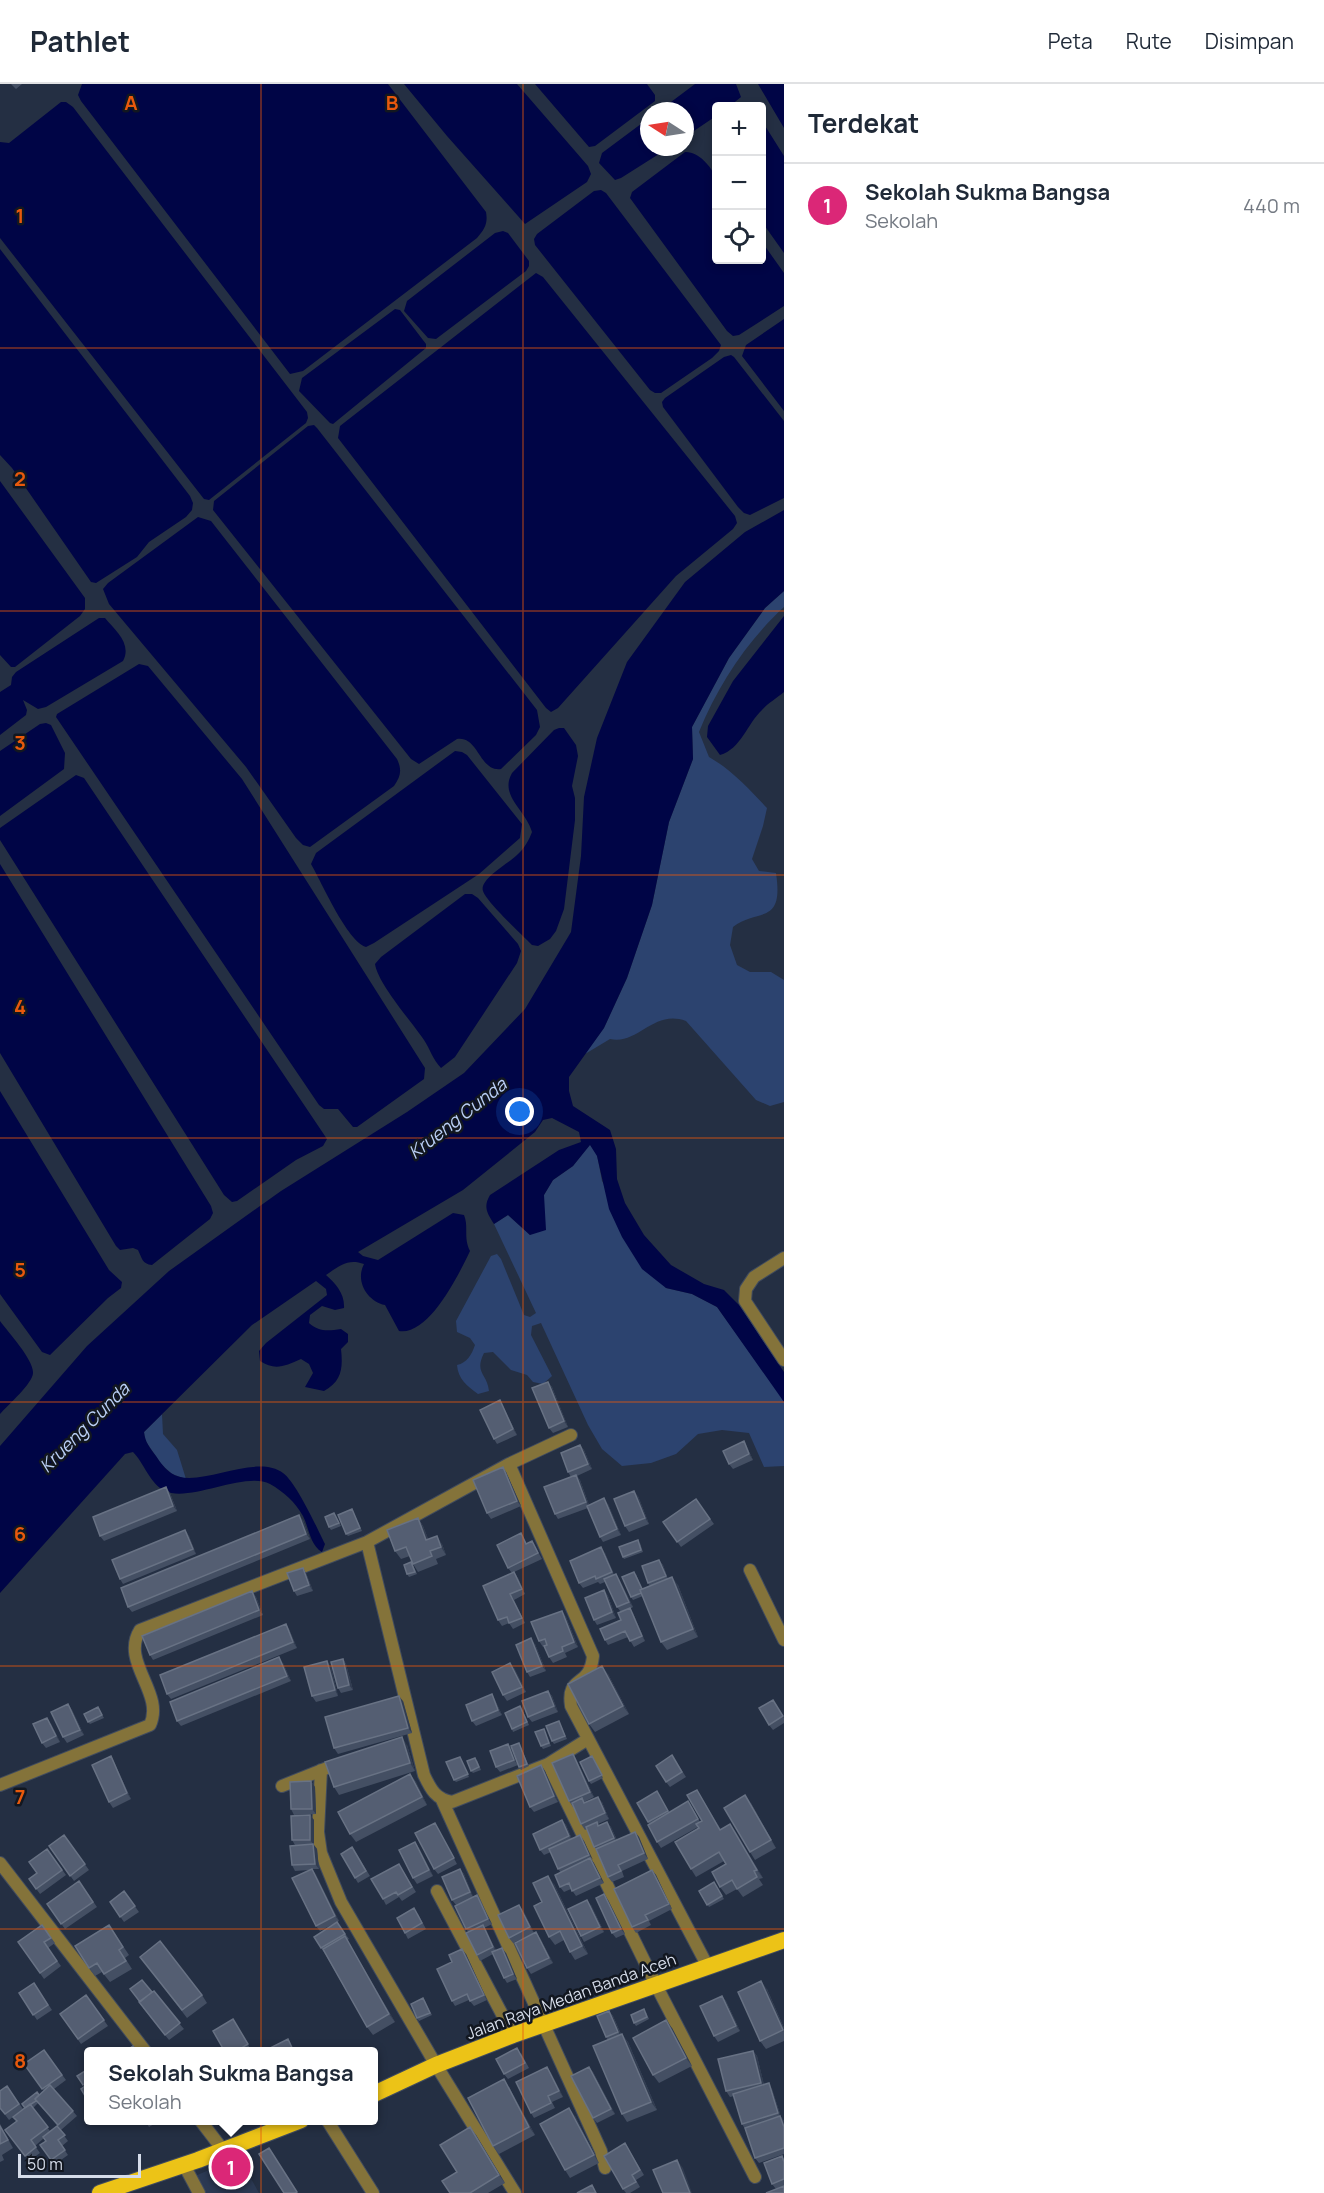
<!DOCTYPE html>
<html lang="id">
<head>
<meta charset="utf-8">
<style>
	:root { --surface:#fff; --page:#f6f6f7; --text:#1f2937; --muted:#747a83; --line:#e0e1e3; --accent:#db2777 }
	body { margin:0; font-family:Manrope,sans-serif; background:var(--page); color:var(--text) }
	.controls { position:absolute; right:18px; top:18px; display:grid; overflow:hidden; border-radius:6px; box-shadow:0 3px 9px #0003 }
	.controls button { width:54px; height:54px; display:grid; place-items:center; padding:0; border:0; border-bottom:2px solid var(--line); background:var(--surface); color:var(--text); font:30px sans-serif }
	.compass { position:absolute; left:640px; top:18px; width:54px; height:54px; border-radius:50%; background:var(--surface); box-shadow:0 3px 9px #0003; rotate:282deg }
	.scale { position:absolute; left:18px; bottom:15px; width:123px; box-sizing:border-box; padding-left:6px; border:3px solid #d6ddea; border-top:0; font-size:16px; line-height:21px; white-space:nowrap; color:#d6ddea; -webkit-text-stroke:4px #121720; paint-order:stroke }
	.you { position:absolute; left:520px; top:1028px; width:21px; height:21px; margin:-15px; border:4px solid #fff; border-radius:50%; background:#1a73e8; box-shadow:0 0 0 9px #1a73e833 }
	.badge { display:grid; place-items:center; width:39px; height:39px; border-radius:50%; background:var(--accent); color:#fff; font-size:20px; font-weight:700 }
	.pin { position:absolute; translate:-50% -50%; border:3px solid #fff; box-shadow:0 2px 6px #0006 }
	.popup { position:absolute; left:84px; top:1963px; width:294px; height:78px; box-sizing:border-box; display:grid; place-content:center; border-radius:6px; background:var(--surface); filter:drop-shadow(0 2px 4px #0005); font-size:20px; white-space:nowrap; color:var(--muted) }
	.popup b { font-size:22px; color:var(--text) }
	.popup::after { content:''; position:absolute; left:50%; top:100%; margin-left:-12px; border:12px solid transparent; border-top-color:var(--surface) }
	.list { margin:0; padding:0; list-style:none }
	h2 { display:flex; justify-content:space-between; align-items:center; height:78px; margin:0; padding:0 24px; font-size:26px }
	h2 small { font-size:20px; font-weight:400; color:var(--muted) }
	.list li { display:grid; grid-template-columns:39px 1fr auto; gap:18px; align-items:center; box-sizing:border-box; height:84px; padding:0 24px; border-top:2px solid var(--line) }
	.list b { display:block; font-size:22px; white-space:nowrap }
	.list p { margin:0; font-size:20px; white-space:nowrap; color:var(--muted) }
	.list em { font-size:20px; font-style:normal; color:var(--muted) }
	.icon { flex:none; width:33px; height:33px; fill:none; stroke:currentColor; stroke-width:2; stroke-linecap:round; stroke-linejoin:round }
	.map { position:relative; flex:none; width:784px; height:2109px; overflow:hidden }
	header { display:flex; align-items:center; gap:36px; box-sizing:border-box; height:84px; padding:0 30px; background:var(--surface); border-bottom:2px solid var(--line) }
	header strong { font-size:28px }
	nav { display:flex; gap:33px; margin-inline-start:auto; font-size:21px }
	main { display:flex }
	aside { flex:1; background:var(--surface) }
	.map>svg:first-child { display:block }
</style>
</head>
<body>
<header>
<strong>Pathlet</strong>
<nav><a>Peta</a><a>Rute</a><a>Disimpan</a></nav>
</header>
<main>
<div class="map">
<svg width="784" height="2109" viewBox="0 0 784 2109">
	<rect width="100%" height="100%" fill="#242f43"/>
	<!-- built -->
	<path fill="#2b3953" d="M239,2073L259,2109H205L195,2092Z"/>
	<!-- green -->
	<path fill="#2c436f" d="M784,507V523C747,557 718,601 699,648L709,673C732,686 749,705 767,724L763,742L752,775L759,787L776,789C784,842 758,824 733,843L730,861L737,881L750,888H771L784,896V1018L770,1022L756,1016L686,937C653,925 639,961 610,955L585,970L604,944L627,894L652,821L669,738L693,675L692,643L729,574L765,524Z
		M590,1060L597,1071L602,1097L666,1204L692,1210L717,1223L776,1305L784,1318V1382L764,1383L749,1349L722,1346L698,1350L676,1370L651,1379L622,1382L602,1365L588,1341L541,1239L532,1242L531,1251L552,1292L543,1300L533,1298L527,1291L511,1286L493,1268L484,1269C474,1289 487,1289 489,1307L478,1310C467,1302 458,1295 457,1281C467,1279 472,1270 475,1261L470,1254L457,1248L456,1237L491,1172L497,1170L501,1175L524,1231L530,1233L536,1229L494,1140L508,1131L530,1151L544,1111L553,1096L573,1082Z
		M162,1330L163,1350L177,1366L186,1395L172,1390L161,1380L145,1356L144,1348Z"/>
	<!-- water -->
	<path fill="#000546" d="M82,0H388L486,128C488,139 485,145 477,154L303,287L290,290L81,17L78,11Z
		M404,0H517L588,82L591,90L587,98L525,140L447,52Z
		M535,0H647L655,11V17L595,62L589,63Z
		M695,0H736L741,13L730,22H716V32L685,53V27H659Z
		M758,0H784V44Z
		M61,18H66L73,23L307,328L308,334L306,339L209,416L204,415L0,154V58L9,59Z
		M649,34V63H670L621,94L615,96L599,79L602,69Z
		M762,37L784,72V169L762,138Z
		M685,68C698,67 711,82 716,94C720,104 716,161 716,176H762V158L784,189V222L739,251L733,252L727,247L630,114L632,108Z
		M601,106L606,109L721,261L719,267L712,274L661,309H655L650,306L535,161L534,155L537,150L594,107Z
		M503,147L508,149L529,177V182L526,187L436,255L428,254L404,227L407,217L495,149Z
		M0,165L190,412L193,419L192,426L186,433L149,458L137,473L96,499L91,498L12,384L0,371Z
		M536,189L543,193L735,432L737,439L733,445L676,492L558,624L551,628L546,624L338,354L340,342Z
		M395,225L400,226L426,260V264L333,340L330,339L299,307L302,294Z
		M784,235V327L742,272L746,261Z
		M731,271L734,273L784,337V414L750,431L744,429L738,423L663,323L662,318L665,314L724,273Z
		M314,341L317,344L537,626L540,643L536,651L501,685C479,688 479,652 457,655L419,680L411,675L213,426L214,417L308,342Z
		M0,397L85,514V525L80,532L15,583H11L0,571Z
		M784,426V507L765,524L729,574L692,643L693,675L669,738L652,821L627,894L604,944L569,993V1007L573,1022L610,1046L616,1065L617,1095L625,1119L644,1151L671,1181L704,1200L724,1206L739,1221L784,1288V1318L717,1223L692,1210L666,1204L642,1185L622,1153L609,1125L597,1072L590,1061L573,1082L553,1096L544,1111L546,1146L530,1151L508,1131L494,1140C487,1129 483,1123 490,1111L559,1066L581,1058L579,1048L552,1034L543,1036L535,1048L463,1106L358,1168L363,1172L378,1176L453,1129L464,1131C469,1143 463,1153 470,1167C459,1190 429,1252 399,1247L385,1221C367,1217 355,1197 364,1180C348,1174 339,1182 326,1191C336,1200 345,1210 344,1224L335,1226L322,1222L310,1231L309,1239C319,1248 328,1247 341,1245L348,1250V1258L341,1265C343,1284 342,1297 324,1307L305,1303L313,1289L309,1280L301,1275C285,1282 275,1287 260,1277L259,1267L266,1259L327,1211L326,1205L316,1197L252,1241L144,1348C145,1358 150,1364 156,1372C160,1378 165,1385 171,1389C196,1407 254,1368 283,1389C296,1398 317,1444 325,1460L322,1468C310,1461 309,1444 303,1432C295,1418 284,1408 270,1400C245,1387 189,1419 165,1407C150,1400 144,1379 133,1368L125,1370L0,1509V1362L87,1262L169,1187L281,1107L407,1028L464,989L525,925L571,848L581,772L584,713L597,654L627,578L685,498L745,448Z
		M198,433L211,437L397,675C402,686 401,692 394,702L310,763L303,761L296,754L246,683L109,520L103,505L108,499Z
		M784,532V608C777,614 768,619 762,626C747,640 741,665 720,671L707,653L708,642L733,597Z
		M99,534H105C116,547 132,560 123,577L46,623L38,625L23,616L27,626L26,631L0,651V608L11,601L12,593L16,588Z
		M139,580L148,582L242,695L425,984L424,995L357,1043H353L338,1025H324L319,1021L56,633L57,630Z
		M46,639L51,641L65,669L64,685L0,732V667L40,640Z
		M559,644H564L576,661L578,672L572,702L575,714V736L564,825L556,847L550,855L538,862L532,861L527,856C518,847 486,817 483,807C479,795 509,779 517,771C524,765 529,756 532,748C526,726 499,712 512,689L554,646Z
		M455,667L462,668L467,671L522,740L520,754L479,790L374,859L366,863C347,857 322,799 311,780L316,769Z
		M76,691L84,694L327,1055L323,1062L296,1076L237,1117L232,1118L224,1111L0,756V744Z
		M0,780L211,1122L213,1129L210,1135L152,1181C142,1180 142,1174 138,1166L133,1164L120,1166L116,1162L0,969Z
		M465,810H472L478,814L518,860L521,867L517,879L455,973L441,984C433,976 430,965 424,956C412,938 378,900 375,880L381,873Z
		M0,1007L109,1186L122,1198L121,1204L108,1214L50,1271L42,1268L0,1210Z
		M0,1237C8,1248 34,1276 33,1289C33,1299 8,1321 0,1330Z"/>
	<g fill="none" stroke-linecap="round" stroke-linejoin="round">
		<defs>
			<path id="minor" d="M784,1174L754,1193L746,1205L745,1217L784,1276
				M509,1380L593,1572C590,1605 566,1590 571,1622L708,1883
				M367,1458L424,1691C431,1706 436,1715 452,1718L548,1680L588,1655
				M750,1486L784,1556
				M548,1680L656,1901L755,2093
				M321,1686L318,1748L321,1769L341,1818L436,1981L515,2109
				M0,1701L150,1641C165,1609 120,1578 140,1546L367,1458L509,1380L571,1351
				M282,1702L327,1684
				M442,1716L601,2067L605,2084
				M0,1779L146,1968
				M437,1807L513,1951
				M200,2036L223,2066
				M327,2036L373,2109
				M184,2081L199,2109"/>
			<path id="trunk" d="M374,2010L436,1981L513,1951L784,1856
				M100,2109L198,2076L301,2036"/>
		</defs>
		<!-- minor casing -->
		<use href="#minor" stroke="#404b5e" stroke-width="14"/>
		<!-- trunk casing -->
		<use href="#trunk" stroke="#404b5e" stroke-width="18"/>
		<!-- minor -->
		<use href="#minor" stroke="#84733a" stroke-width="12"/>
		<!-- trunk -->
		<use href="#trunk" stroke="#ecc317" stroke-width="16"/>
	</g>
	<!-- wall -->
	<path fill="#444f63" d="M11,0H22L16,5Z
		M548,1298L552,1303L568,1343L553,1349L549,1344Z
		M500,1316L503,1322L517,1351L497,1360L494,1355Z
		M744,1357L747,1363L753,1376L733,1385L729,1380Z
		M580,1361L584,1366L592,1385L577,1392L580,1396L589,1421L608,1420L621,1451L603,1458L600,1453L588,1424L558,1435L555,1430L571,1393L568,1388Z
		M506,1388L521,1422L491,1435L487,1429Z
		M170,1409L177,1427L104,1457L100,1452Z
		M638,1412L649,1440L629,1448L625,1442Z
		M696,1415L714,1440L681,1463L663,1438Z
		M352,1425L362,1447L348,1452L346,1450Z
		M334,1429L341,1442L331,1446L329,1443Z
		M418,1434L423,1442L428,1455L442,1460L446,1471L436,1475L438,1480L418,1488L413,1480L410,1472L401,1475L395,1467Z
		M303,1436L310,1455L132,1528L128,1523Z
		M185,1446L189,1452L196,1470L123,1500L120,1495Z
		M521,1449L527,1460L532,1457L542,1475L514,1488L518,1494L525,1510L514,1516L525,1539L513,1545L509,1539L502,1542L498,1536L512,1489L508,1484Z
		M640,1459L643,1468L624,1475L623,1473Z
		M605,1469L614,1491L619,1495L633,1523L630,1525L633,1529L645,1557L634,1563L628,1553L608,1561L605,1556L621,1536V1528L617,1523L605,1498L600,1500L598,1498L583,1504L579,1499Z
		M659,1476L663,1481L668,1495L678,1501L698,1553L667,1566L661,1558L643,1512L633,1516L631,1513L636,1490L642,1505L650,1502L648,1499Z
		M413,1481L417,1490L409,1493L407,1490Z
		M306,1489L313,1507L297,1512L294,1507Z
		M604,1506L608,1512L616,1534L597,1541L594,1536Z
		M252,1507L256,1513L263,1531L153,1576L150,1571Z
		M562,1527L566,1533L578,1563L565,1569L567,1573L553,1579L549,1573L544,1562L543,1563L539,1557Z
		M286,1540L289,1545L297,1564L171,1615L167,1610Z
		M535,1560L546,1587L530,1593L527,1588Z
		M343,1575L346,1580L353,1606L341,1609L338,1604Z
		M283,1579L291,1597L181,1642L177,1637Z
		M331,1583L338,1612L316,1618L312,1612Z
		M514,1584L526,1608L507,1617L503,1611Z
		M608,1590L629,1630L595,1648L589,1640Z
		M548,1607L552,1612L558,1628L532,1638L528,1633Z
		M492,1610L495,1616L502,1631L476,1642L472,1637Z
		M773,1616L784,1634V1639L773,1646L769,1641Z
		M403,1617L412,1649L338,1670L334,1664Z
		M68,1620L72,1626L84,1651L67,1659L63,1653Z
		M98,1623L104,1634L90,1640L88,1638Z
		M522,1625L529,1641L513,1648L512,1645Z
		M559,1637L567,1655L554,1660L552,1657Z
		M51,1640L60,1658L46,1664L42,1659Z
		M545,1648L551,1662L543,1665L541,1662Z
		M519,1659L529,1682L521,1686L519,1683Z
		M508,1660L512,1665L518,1681L500,1688L496,1683Z
		M407,1661L415,1687L339,1711L334,1703Z
		M573,1670L576,1675L594,1713L584,1718L585,1719L602,1718L609,1735L598,1740L599,1742L607,1738L611,1743L617,1756L635,1748L639,1753L648,1775L622,1787L624,1793L612,1798L608,1793L587,1745L585,1746L581,1740L574,1723H573L569,1717Z
		M672,1671L686,1693L670,1703L666,1698Z
		M111,1672L114,1678L131,1715L113,1724L109,1718Z
		M460,1673L469,1693L456,1698L454,1696Z
		M594,1675L603,1694L591,1700L589,1697Z
		M477,1676L481,1686L473,1689L471,1687Z
		M541,1681L545,1687L558,1718L534,1728L530,1723Z
		M410,1690L416,1698L427,1721L356,1758L350,1750Z
		M311,1697L315,1703L316,1730L294,1731L291,1725Z
		M697,1706L721,1746L730,1740L763,1794L759,1795L763,1801L743,1813L737,1805L726,1811L720,1803L726,1780L724,1777L696,1793L691,1785L699,1744L698,1743L661,1764L657,1758L649,1740L637,1719L660,1713L669,1728L692,1723L700,1738L702,1737Z
		M751,1719L776,1764L755,1776L750,1768Z
		M310,1731L314,1736V1761L317,1765L319,1785H312L339,1837L337,1838L349,1855L347,1856L395,1938L373,1951L367,1943L325,1870L321,1864L337,1838L320,1847L316,1842L309,1786L295,1787L292,1781L295,1761L292,1756Z
		M562,1736L566,1741L572,1755L584,1757L592,1776L604,1799L576,1812L571,1805L564,1808L560,1803V1788L551,1768L544,1771L540,1766Z
		M435,1739L457,1780L438,1790L434,1785Z
		M64,1751L89,1786L74,1797L49,1762Z
		M415,1758L419,1764L433,1792L417,1800L413,1794Z
		M47,1765L66,1791L40,1810L29,1795L37,1789Z
		M356,1769L370,1792L358,1799L355,1794Z
		M399,1780L416,1808L402,1817L399,1813L386,1821L383,1815Z
		M460,1785L464,1790L473,1813L477,1811L480,1817L492,1840L484,1844L496,1866L506,1869L517,1895L507,1899L504,1894L493,1870L480,1877L477,1871L468,1848L456,1821L452,1816Z
		M652,1786L656,1791L672,1825L649,1837L651,1841L636,1849L632,1843Z
		M79,1797L97,1823L65,1845L47,1820Z
		M714,1798L724,1815L709,1823L699,1807Z
		M554,1800L588,1870L575,1876L570,1868L564,1856L555,1861L549,1853L542,1818Z
		M124,1807L139,1828L124,1838L110,1818Z
		M608,1816L625,1850L616,1854L612,1849Z
		M591,1821L604,1848L584,1858L581,1852Z
		M523,1826L534,1849L513,1859L509,1854Z
		M418,1830L426,1845L408,1855L405,1849Z
		M42,1841L55,1859L48,1864L61,1882L44,1895L18,1858Z
		M109,1841L129,1871L125,1874L132,1885L110,1898L102,1888L95,1892L89,1884Z
		M540,1854L553,1879L531,1890L527,1884Z
		M466,1870L487,1916L474,1922L469,1916L455,1922L452,1917V1878Z
		M140,1873L202,1911L207,1919L187,1934Z
		M34,1899L52,1926L37,1936L19,1909Z
		M767,1905L784,1944V1957L766,1965L760,1957Z
		M152,1908L184,1945L169,1956L143,1924Z
		M86,1911L108,1942L81,1960L60,1930Z
		M722,1912L726,1917L740,1947L718,1958L714,1952Z
		M425,1917L432,1931L419,1937L417,1934Z
		M609,1927L613,1932L621,1950L628,1958L657,2026L627,2038L622,2030L608,1956L606,1953Z
		M646,1928L649,1935L636,1942L634,1939Z
		M233,1935L251,1966L248,1968H225Z
		M672,1944L692,1982L659,1999L653,1991Z
		M44,1966L66,1996L54,2005L77,2032L61,2046L38,2019L33,2024L50,2047L57,2042L68,2057L62,2062L68,2071L54,2081L40,2061L46,2057L44,2054L35,2062L40,2069L29,2077L5,2046L17,2037L25,2024L44,2007L24,1980Z
		M753,1967L757,1972L764,2001L772,2005L781,2033L784,2037V2070L759,2079L755,2074L745,2045L742,2040L734,2012L730,2013L726,2007Z
		M521,1969L529,1984L508,1995L504,1990Z
		M547,1983L551,1989L563,2013L552,2018L555,2024L534,2034L531,2029Z
		M589,1983L593,1988L615,2030L597,2039L593,2034Z
		M7,2002L23,2025L9,2036L0,2024Z
		M509,2003L535,2051L499,2070L493,2062Z
		M575,2032L599,2079L570,2094L565,2086Z
		M145,2037H159L149,2043Z
		M0,2040L13,2064L2,2071L4,2076L0,2078Z
		M476,2051L505,2099L488,2109H450L457,2088Z
		M628,2064L644,2091L636,2096L640,2103L630,2109H626L623,2105Z
		M782,2072L784,2075V2102L776,2105L772,2100Z"/>
	<!-- shaded-wall -->
	<path fill="#313c50" d="M548,1298L552,1303L568,1343L564,1337Z
		M500,1316L503,1322L517,1351L513,1345Z
		M744,1357L747,1363L753,1376L749,1370Z
		M580,1361L584,1366L592,1385L588,1380Z
		M503,1383L506,1388L521,1422L517,1417Z
		M576,1391L580,1396L590,1424L586,1418Z
		M166,1403L170,1409L177,1427L173,1422Z
		M634,1407L638,1412L649,1440L645,1434Z
		M604,1414L608,1420L621,1451L617,1445Z
		M299,1431L303,1436L310,1455L306,1450Z
		M418,1434L423,1442L432,1464L426,1456Z
		M185,1446L189,1452L196,1470L193,1465Z
		M437,1452L442,1460L446,1471L441,1463Z
		M601,1463L605,1469L616,1494L612,1488Z
		M659,1476L663,1481L669,1498L666,1492Z
		M303,1484L306,1489L313,1507L309,1501Z
		M514,1488L518,1494L525,1510L522,1505Z
		M616,1490L619,1495L633,1523L629,1518Z
		M672,1493L678,1501L698,1553L693,1545Z
		M604,1506L608,1512L616,1534L612,1528Z
		M252,1507L256,1513L263,1531L259,1526Z
		M510,1510L514,1516L525,1539L522,1534Z
		M630,1524L633,1529L645,1557L642,1552Z
		M562,1527L566,1533L578,1563L574,1558Z
		M286,1540L289,1545L297,1564L293,1558Z
		M531,1554L535,1560L546,1587L542,1582Z
		M279,1573L283,1579L291,1597L287,1592Z
		M343,1575L346,1580L353,1606L349,1601Z
		M327,1577L331,1583L338,1612L335,1606Z
		M510,1579L514,1584L526,1608L522,1603Z
		M602,1582L608,1590L629,1630L623,1622Z
		M548,1607L552,1612L558,1628L554,1622Z
		M492,1610L495,1616L502,1631L498,1626Z
		M399,1612L403,1617L412,1649L408,1644Z
		M68,1620L72,1626L84,1651L80,1646Z
		M47,1634L51,1640L60,1658L56,1652Z
		M402,1653L407,1661L415,1687L410,1679Z
		M508,1660L512,1665L518,1681L514,1676Z
		M573,1670L576,1675L594,1713L590,1708Z
		M111,1672L114,1678L131,1715L127,1709Z
		M541,1681L545,1687L558,1718L554,1712Z
		M410,1690L416,1698L427,1721L422,1713Z
		M311,1697L315,1703L316,1730L312,1725Z
		M697,1706L702,1714L726,1754L720,1746Z
		M745,1711L751,1719L776,1764L771,1756Z
		M598,1713L602,1718L609,1735L605,1729Z
		M310,1731L314,1736V1761L310,1756Z
		M562,1736L566,1741L573,1758L569,1752Z
		M607,1738L611,1743L618,1759L614,1754Z
		M730,1740L736,1748L763,1794L757,1786Z
		M635,1748L639,1753L648,1775L644,1769Z
		M580,1751L584,1757L593,1776L589,1771Z
		M415,1758L419,1764L433,1792L429,1786Z
		M313,1760L317,1765L319,1785L315,1780Z
		M590,1774L594,1779L604,1799L600,1794Z
		M312,1785L316,1790L339,1837L335,1832Z
		M460,1785L464,1790L474,1814L470,1808Z
		M652,1786L656,1791L672,1825L669,1820Z
		M548,1792L554,1800L588,1870L582,1862Z
		M604,1810L608,1816L625,1850L621,1845Z
		M477,1811L480,1817L492,1840L488,1835Z
		M587,1816L591,1821L604,1848L600,1843Z
		M519,1821L523,1826L534,1849L530,1843Z
		M483,1841L487,1847L497,1869L493,1863Z
		M536,1848L540,1854L553,1879L549,1874Z
		M345,1852L350,1860L395,1938L389,1930Z
		M502,1864L506,1869L517,1895L513,1890Z
		M462,1865L466,1870L487,1916L484,1911Z
		M761,1897L767,1905L784,1944V1948Z
		M722,1912L726,1917L740,1947L736,1942Z
		M609,1927L613,1932L622,1953L618,1948Z
		M666,1936L672,1944L692,1982L686,1974Z
		M622,1950L628,1958L657,2026L651,2018Z
		M753,1967L757,1972L765,2005L761,1999Z
		M547,1983L551,1989L563,2013L559,2007Z
		M589,1983L593,1988L615,2030L611,2025Z
		M504,1995L509,2003L535,2051L529,2043Z
		M769,1999L772,2005L781,2033L784,2037V2043L781,2034L778,2029Z
		M569,2024L575,2032L599,2079L594,2071Z
		M0,2040L13,2064L0,2042Z
		M470,2043L476,2051L505,2099L499,2091Z
		M677,2076L683,2084L692,2109H690Z"/>
	<!-- building -->
	<path fill="#545e72" stroke="#687284" stroke-width="1.5" d="M548,1298L564,1337L549,1344L532,1304Z
		M500,1316L513,1345L494,1355L480,1326Z
		M744,1357L749,1370L729,1380L723,1367Z
		M580,1361L588,1380L568,1388L561,1369Z
		M503,1383L517,1417L487,1429L473,1396Z
		M576,1391L586,1418L555,1430L544,1403Z
		M166,1403L173,1422L100,1452L93,1433Z
		M634,1407L645,1434L625,1442L614,1415Z
		M604,1414L617,1445L600,1453L587,1422Z
		M696,1415L710,1435L677,1458L663,1438Z
		M352,1425L360,1444L346,1450L338,1431Z
		M334,1429L339,1439L329,1443L325,1433Z
		M299,1431L306,1450L128,1523L121,1504Z
		M418,1434L426,1456L437,1452L441,1463L430,1467L432,1472L413,1480L406,1463L395,1467L387,1446Z
		M185,1446L193,1465L120,1495L112,1476Z
		M521,1449L526,1460L532,1457L538,1469L508,1484L497,1461Z
		M638,1456L641,1466L623,1473L619,1463Z
		M601,1463L612,1488L596,1495L595,1492L579,1499L570,1477Z
		M659,1476L666,1492L648,1499L642,1482Z
		M411,1478L415,1488L407,1490L404,1481Z
		M303,1484L309,1501L294,1507L287,1489Z
		M514,1488L522,1505L510,1510L522,1534L509,1539L507,1533L498,1536L483,1502Z
		M634,1488L642,1505L640,1506L641,1509L631,1513L622,1493Z
		M616,1490L629,1518L617,1523L604,1495Z
		M672,1493L693,1545L661,1558L640,1506Z
		M604,1506L612,1528L594,1536L585,1514Z
		M252,1507L259,1526L150,1571L142,1552Z
		M630,1524L642,1552L630,1557L625,1547L605,1556L600,1545L621,1536L618,1529Z
		M562,1527L574,1558L562,1563L563,1567L549,1573L544,1562L547,1561L545,1555L539,1557L531,1538Z
		M286,1540L293,1558L167,1610L160,1591Z
		M531,1554L542,1582L527,1588L516,1561Z
		M279,1573L287,1592L177,1637L170,1618Z
		M343,1575L349,1601L338,1604L331,1578Z
		M327,1577L335,1606L312,1612L304,1583Z
		M510,1579L522,1603L503,1611L492,1588Z
		M602,1582L623,1622L589,1640L568,1600Z
		M548,1607L554,1622L528,1633L522,1617Z
		M492,1610L498,1626L472,1637L466,1621Z
		M399,1612L408,1644L334,1664L325,1633Z
		M773,1616L783,1632L769,1641L759,1624Z
		M68,1620L80,1646L63,1653L51,1628Z
		M520,1622L527,1638L512,1645L505,1629Z
		M98,1623L102,1631L88,1638L84,1630Z
		M47,1634L56,1652L42,1659L33,1640Z
		M559,1637L565,1652L552,1657L546,1642Z
		M544,1645L549,1659L541,1662L535,1648Z
		M402,1653L410,1679L334,1703L325,1678Z
		M519,1659L527,1680L519,1683L511,1662Z
		M508,1660L514,1676L496,1683L490,1667Z
		M573,1670L590,1708L569,1717L552,1679Z
		M672,1671L682,1688L666,1698L656,1682Z
		M111,1672L127,1709L109,1718L92,1681Z
		M592,1672L602,1691L589,1697L580,1678Z
		M460,1673L468,1690L454,1696L446,1678Z
		M475,1674L479,1683L471,1687L467,1677Z
		M541,1681L554,1712L530,1723L517,1692Z
		M410,1690L422,1713L350,1750L338,1728Z
		M311,1697L312,1725H291L290,1698Z
		M697,1706L720,1746L730,1740L757,1786L754,1787L757,1793L737,1805L732,1796L720,1803L712,1788L726,1780L719,1768L691,1785L675,1758L699,1744L696,1740L702,1737L687,1711Z
		M657,1707L668,1727L648,1738L637,1719Z
		M745,1711L771,1756L750,1768L724,1724Z
		M598,1713L605,1729L581,1740L572,1719L582,1714L584,1719Z
		M688,1717L698,1735L657,1758L648,1741Z
		M310,1731V1756H292L291,1732Z
		M562,1736L569,1752L540,1766L533,1750Z
		M597,1738L598,1742L607,1738L614,1754L594,1763L586,1743Z
		M435,1739L454,1774L434,1785L415,1749Z
		M635,1748L644,1769L618,1781L621,1787L608,1793L596,1765Z
		M64,1751L85,1780L70,1792L49,1762Z
		M580,1751L589,1771L558,1785L549,1765Z
		M415,1758L429,1786L413,1794L399,1766Z
		M313,1760L315,1780L292,1781L290,1762Z
		M352,1763L366,1787L355,1794L341,1770Z
		M47,1765L62,1786L36,1805L29,1795L37,1789L29,1778Z
		M590,1774L600,1794L572,1807L569,1799L560,1803L555,1791Z
		M399,1780L412,1803L398,1811L396,1808L383,1815L371,1795Z
		M312,1785L335,1832L316,1842L292,1794Z
		M460,1785L470,1808L452,1816L442,1793Z
		M652,1786L669,1820L645,1831L648,1836L632,1843L614,1805Z
		M548,1792L582,1862L570,1868L560,1847L549,1853L534,1822L542,1818L533,1799Z
		M79,1797L93,1818L61,1840L47,1820Z
		M714,1798L722,1812L707,1821L699,1807Z
		M124,1807L135,1822L120,1833L110,1818Z
		M604,1810L621,1845L612,1849L596,1814Z
		M477,1811L488,1835L466,1845L455,1822Z
		M587,1816L600,1843L581,1852L568,1825Z
		M519,1821L530,1843L509,1854L498,1831Z
		M414,1824L422,1839L405,1849L397,1834Z
		M337,1838L345,1850L321,1864L314,1853Z
		M42,1841L51,1854L44,1858L57,1877L40,1889L18,1858Z
		M109,1841L123,1863L119,1866L126,1877L104,1890L97,1879L89,1884L75,1862Z
		M483,1841L493,1863L477,1871L466,1849Z
		M536,1848L549,1874L527,1884L515,1859Z
		M345,1852L389,1930L367,1943L323,1865Z
		M160,1857L202,1911L182,1926L140,1873Z
		M502,1864L513,1890L504,1894L492,1868Z
		M462,1865L484,1911L470,1917L467,1910L452,1917L437,1885L452,1878L449,1871Z
		M142,1896L152,1908L140,1918L130,1905Z
		M761,1897L783,1946L760,1957L738,1908Z
		M34,1899L48,1921L33,1931L19,1909Z
		M154,1907L180,1939L165,1951L139,1918Z
		M86,1911L104,1936L78,1955L60,1930Z
		M722,1912L736,1942L714,1952L700,1922Z
		M423,1914L430,1929L417,1934L411,1920Z
		M644,1925L647,1933L634,1939L631,1931Z
		M609,1927L618,1948L606,1953L597,1932Z
		M233,1935L248,1960L235,1968H225L213,1947Z
		M666,1936L686,1974L653,1991L633,1954Z
		M622,1950L651,2018L622,2030L593,1962Z
		M288,1955L294,1968H270L268,1965Z
		M133,1962L137,1968H124Z
		M517,1964L525,1979L504,1990L496,1975Z
		M44,1966L62,1991L42,2005L24,1980Z
		M753,1967L761,1999L726,2007L718,1975Z
		M547,1983L559,2007L548,2012L551,2019L531,2029L516,1998Z
		M589,1983L611,2025L593,2034L571,1992Z
		M88,1985V1997L83,2001L77,1992Z
		M504,1995L529,2043L493,2062L468,2014Z
		M769,1999L778,2029L742,2040L733,2010Z
		M88,2000V2017L81,2005Z
		M50,2001L73,2027L58,2041L35,2015Z
		M7,2002L19,2020L5,2030L0,2024V2007Z
		M37,2008L39,2011L35,2015L36,2017L25,2024L22,2020Z
		M30,2020L48,2043L31,2056L36,2063L25,2072L5,2046L17,2037L13,2033Z
		M569,2024L594,2071L565,2086L540,2040Z
		M780,2032L784,2043V2064L755,2074L745,2044Z
		M145,2037H153L147,2040Z
		M0,2042L8,2056L0,2060Z
		M57,2042L65,2051L58,2056L65,2066L51,2076L40,2061L46,2057L43,2053Z
		M470,2043L499,2091L470,2109H450L442,2097L457,2088L440,2061Z
		M625,2059L640,2086L632,2091L636,2098L623,2105L604,2072Z
		M269,2064L297,2108L295,2109H284L259,2070Z
		M782,2072L784,2078V2095L772,2100L764,2079Z
		M677,2076L690,2109H663L653,2086Z
		M592,2101L596,2109H577Z
		M784,2102V2109H766Z"/>
	<!-- grid -->
	<path fill="none" stroke="#e8590c" stroke-width="1.5" stroke-opacity="0.55" d="M261,0V2109M523,0V2109M0,264H784M0,527H784M0,791H784M0,1054H784M0,1318H784M0,1582H784M0,1845H784"/>
	<g text-anchor="middle" dominant-baseline="central" stroke-width="5" stroke-linejoin="round" paint-order="stroke">
		<!-- street labels -->
		<g font-size="16" fill="#d6ddea" stroke="#121720">
			<text transform="translate(571 1912) rotate(-20)">Jalan Raya Medan Banda Aceh</text>
		</g>
		<!-- water labels -->
		<g font-size="18" font-style="italic" fill="#bbd0f7" stroke="#121720">
			<text transform="translate(457 1034) rotate(-38)">Krueng Cunda</text>
			<text transform="translate(84 1343) rotate(-45)">Krueng Cunda</text>
		</g>
	</g>
	<g font-size="20" text-anchor="middle" font-weight="bold" fill="#e8590c" stroke="#121720" stroke-width="5" stroke-linejoin="round" paint-order="stroke">
		<text x="131" y="26">A</text>
		<text x="392" y="26">B</text>
		<text x="20" y="139">1</text>
		<text x="20" y="402">2</text>
		<text x="20" y="666">3</text>
		<text x="20" y="930">4</text>
		<text x="20" y="1193">5</text>
		<text x="20" y="1457">6</text>
		<text x="20" y="1720">7</text>
		<text x="20" y="1984">8</text>
	</g>
</svg>
<div class="controls">
<button>+</button>
<button>−</button>
<button><svg class="icon" aria-label="locate" viewBox="0 0 24 24"><circle cx="12" cy="12" r="6"/><path d="M12 2v4M12 18v4M2 12h4M18 12h4"/></svg></button>
</div>
<svg class="compass" viewBox="-18 -18 36 36"><path d="M0-13l5 13h-10z" fill="#e53935"/><path d="M0 13l5-13h-10z" fill="#747a83"/></svg>
<div class="scale">50 m</div>
<div class="you"></div>
<div class="pin badge" style="left:231px;top:2083px">1</div>
<div class="popup"><b>Sekolah Sukma Bangsa</b>Sekolah</div>
</div>
<aside>
<h2>Terdekat<small></small></h2>
<ul class="list">
<li><span class="badge">1</span><div><b>Sekolah Sukma Bangsa</b><p>Sekolah</p></div><em>440 m</em></li>
</ul>
</aside>
</main>
</body>
</html>
